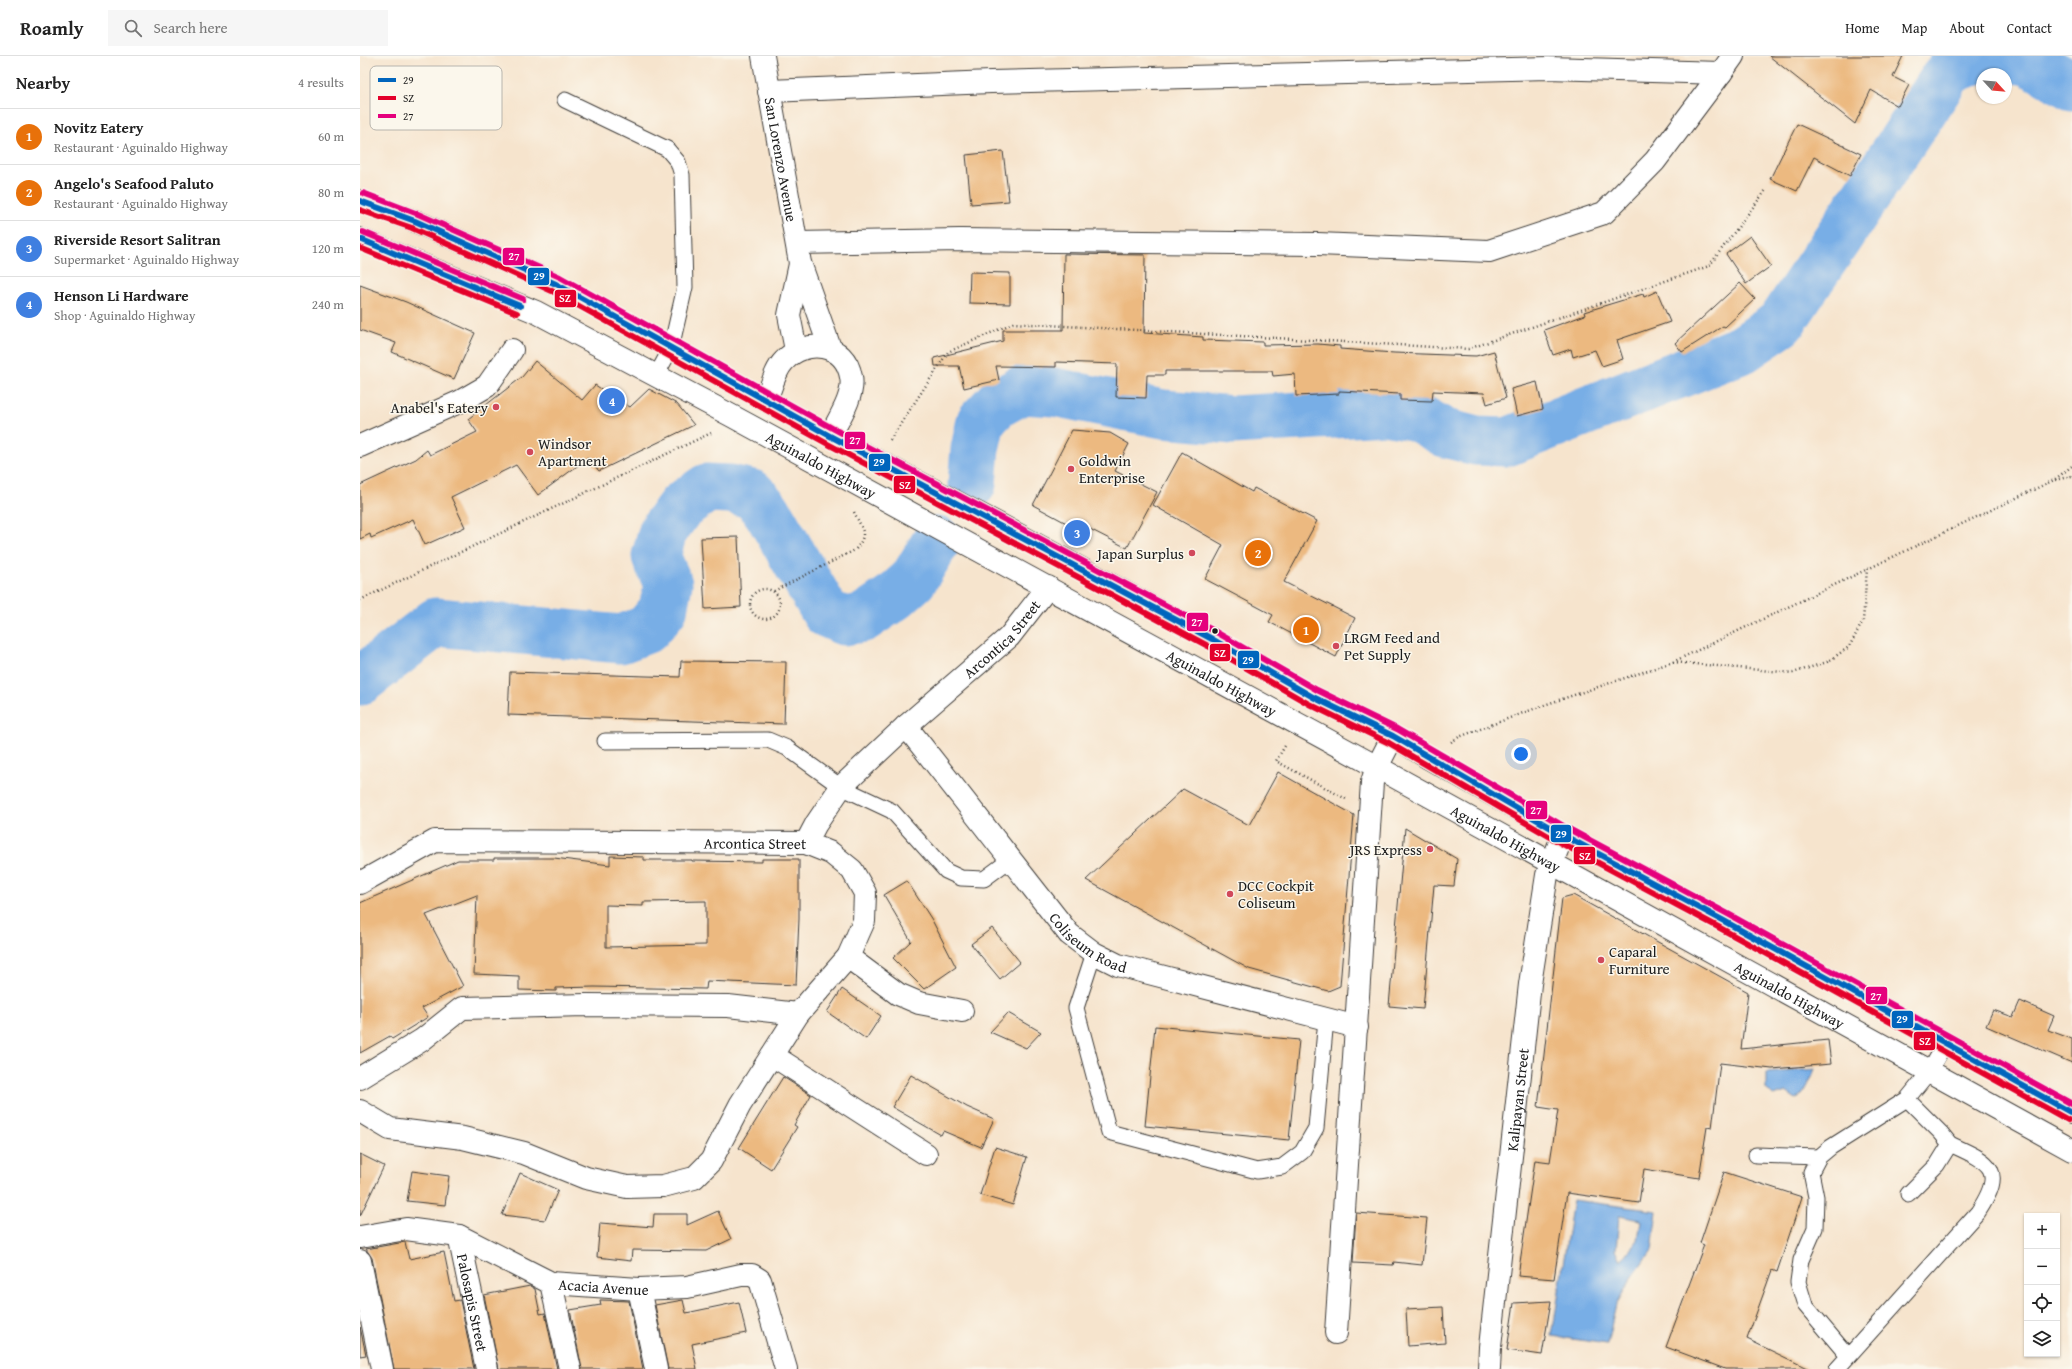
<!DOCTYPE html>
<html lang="en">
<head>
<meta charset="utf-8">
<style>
	:root { --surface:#fff; --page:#f6f6f6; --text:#222; --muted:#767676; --line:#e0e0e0; --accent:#2563eb }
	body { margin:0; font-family:"Gentium Book Plus",serif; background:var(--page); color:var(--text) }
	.controls { position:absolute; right:12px; bottom:12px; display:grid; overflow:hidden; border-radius:0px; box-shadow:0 1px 3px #0004 }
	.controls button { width:36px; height:36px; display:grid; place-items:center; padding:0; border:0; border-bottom:1px solid var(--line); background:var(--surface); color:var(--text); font:20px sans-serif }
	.compass { position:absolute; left:1616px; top:12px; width:36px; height:36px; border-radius:50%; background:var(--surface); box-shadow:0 1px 3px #0004; rotate:116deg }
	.you { position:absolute; left:1161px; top:698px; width:14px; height:14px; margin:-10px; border:3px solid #fff; border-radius:50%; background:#1a73e8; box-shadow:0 0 0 6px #1a73e833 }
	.badge { display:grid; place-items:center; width:26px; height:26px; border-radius:50%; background:var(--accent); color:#fff; font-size:13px; font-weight:700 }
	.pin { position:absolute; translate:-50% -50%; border:2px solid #fff; box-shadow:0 1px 4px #0006 }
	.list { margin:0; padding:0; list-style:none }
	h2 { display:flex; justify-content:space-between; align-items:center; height:52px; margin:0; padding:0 16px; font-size:17px }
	h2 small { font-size:13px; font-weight:400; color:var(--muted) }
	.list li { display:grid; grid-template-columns:26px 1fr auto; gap:12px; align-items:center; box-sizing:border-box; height:56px; padding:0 16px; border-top:1px solid var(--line) }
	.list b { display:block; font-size:15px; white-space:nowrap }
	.list p { margin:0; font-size:13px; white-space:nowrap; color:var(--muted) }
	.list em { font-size:13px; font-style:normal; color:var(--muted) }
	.icon { flex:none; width:22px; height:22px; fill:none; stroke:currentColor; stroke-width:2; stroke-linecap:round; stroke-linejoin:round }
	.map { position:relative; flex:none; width:1712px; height:1313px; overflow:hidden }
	header { display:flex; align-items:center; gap:24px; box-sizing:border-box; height:56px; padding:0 20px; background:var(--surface); border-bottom:1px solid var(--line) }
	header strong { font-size:19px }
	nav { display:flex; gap:22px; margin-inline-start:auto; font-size:14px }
	.search { width:280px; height:36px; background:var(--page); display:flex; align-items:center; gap:10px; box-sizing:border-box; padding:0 14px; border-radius:0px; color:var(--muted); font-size:15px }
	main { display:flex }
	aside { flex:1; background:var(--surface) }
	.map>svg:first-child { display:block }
</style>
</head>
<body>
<header>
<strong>Roamly</strong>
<div class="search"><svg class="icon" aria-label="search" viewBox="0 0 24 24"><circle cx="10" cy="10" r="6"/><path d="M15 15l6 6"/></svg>Search here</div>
<nav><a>Home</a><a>Map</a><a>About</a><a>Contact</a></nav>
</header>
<main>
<aside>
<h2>Nearby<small>4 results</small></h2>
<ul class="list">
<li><span class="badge" style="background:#e8710a">1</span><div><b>Novitz Eatery</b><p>Restaurant · Aguinaldo Highway</p></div><em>60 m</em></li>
<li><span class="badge" style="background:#e8710a">2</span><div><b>Angelo's Seafood Paluto</b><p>Restaurant · Aguinaldo Highway</p></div><em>80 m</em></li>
<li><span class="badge" style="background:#3f7fe0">3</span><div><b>Riverside Resort Salitran</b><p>Supermarket · Aguinaldo Highway</p></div><em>120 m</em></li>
<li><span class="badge" style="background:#3f7fe0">4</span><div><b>Henson Li Hardware</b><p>Shop · Aguinaldo Highway</p></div><em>240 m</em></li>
</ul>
</aside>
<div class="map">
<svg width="1712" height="1313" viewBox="0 0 1712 1313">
	<rect width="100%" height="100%" fill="#fbf7ec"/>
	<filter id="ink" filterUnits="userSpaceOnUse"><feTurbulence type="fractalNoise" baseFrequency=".025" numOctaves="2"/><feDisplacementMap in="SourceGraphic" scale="8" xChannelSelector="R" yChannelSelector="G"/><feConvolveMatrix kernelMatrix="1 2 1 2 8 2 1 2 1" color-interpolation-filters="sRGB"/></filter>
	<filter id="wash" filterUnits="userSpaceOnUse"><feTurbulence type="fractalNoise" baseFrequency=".012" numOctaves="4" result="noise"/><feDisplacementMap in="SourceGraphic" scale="16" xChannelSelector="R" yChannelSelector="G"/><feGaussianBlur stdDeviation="0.9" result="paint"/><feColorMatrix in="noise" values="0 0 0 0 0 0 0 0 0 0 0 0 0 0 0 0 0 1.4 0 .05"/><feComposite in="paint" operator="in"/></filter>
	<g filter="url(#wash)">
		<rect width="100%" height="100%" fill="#f6e4cd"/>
		<!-- water -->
		<path fill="#78aee6" stroke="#4a6581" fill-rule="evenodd" d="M1455,1013C1451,1022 1445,1041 1436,1043L1426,1036L1413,1040L1406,1033V1017Z
			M1213,1144L1297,1155L1292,1194L1269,1226L1256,1249L1247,1288L1192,1280ZM1259,1160L1281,1164L1278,1184L1261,1205L1256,1194Z"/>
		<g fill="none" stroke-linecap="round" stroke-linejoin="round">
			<!-- river -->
			<path stroke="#78aee6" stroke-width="49" d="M1635,0L1668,5L1712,30
				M612,428L615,393L621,365L637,348L662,334L694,336L803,358L873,364L1025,355L1057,361L1085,377L1116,385L1147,386L1383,293L1421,267L1590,14L1625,0
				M0,625L76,566L261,583L287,573L303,554L308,528L296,500L303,475L321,450L347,432L370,433L392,438L407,455L466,557L484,565L503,562L534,541L553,524L577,484"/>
		</g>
		<g id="blocks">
			<!-- building -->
			<path fill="#ecb980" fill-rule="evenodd" d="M1409,0H1543L1533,21L1549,29L1538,50L1511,34L1495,68Z
				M1437,68L1501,98L1490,120L1454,101L1437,135L1410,123Z
				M643,95L649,145L611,148L606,99Z
				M1390,180L1411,210L1386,228L1366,198Z
				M704,198L785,199L784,277L843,281V284L903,286V289L958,288L980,290V293L1034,297L1116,300L1134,295L1146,342L1127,348L1124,337L1073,335L1072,345L1040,344V338L979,335V338L936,340L935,318L913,320L912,315H805V319H787L786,342L756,341L757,308L696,306V311L636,310L639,324L604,332L599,310H575L574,302L643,285V274H703Z
				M610,216L650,217V248L609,247Z
				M1380,227L1395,243L1365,271L1363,270L1322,296L1315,287Z
				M0,229L46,246L115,277L94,323L32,296L36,287L0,274Z
				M1297,235L1310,266L1257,284L1263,303L1242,310L1235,294L1213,301L1211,293L1193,299L1184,274L1225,259L1224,256L1283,238L1284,241Z
				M175,305L222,344L235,329L270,351L289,333L317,348L334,369L239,415L228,402L178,439L156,409L91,441L105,471L65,489L53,463L11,482L10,478L0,483V429L56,403L67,394L70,399L117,376L108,363L162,321Z
				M1177,326L1183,353L1157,360L1151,333Z
				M712,374L750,377L769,388L755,415L797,436L767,492L726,471L723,476L673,449Z
				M822,396L892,436L894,432L957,465L924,526L995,562L976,601L909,566L913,559L845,523L863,489L793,449Z
				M378,481L381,551L345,553L341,482Z
				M321,605L426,606L424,668L148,659L150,616L320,621Z
				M918,716L994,759L980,930L968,935L889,913L726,824L823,733L889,769Z
				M1045,772L1097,803L1094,830L1074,829L1063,953L1029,950Z
				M250,800L284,801V804H332V805L402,806V803H439V863L436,929L347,925L346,933L234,931L196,932V935L159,934V920L114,918L117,839L66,859L103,930L62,952L68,961L32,983L30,980L0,997V847L98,804H134V802H194L250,809ZM346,845V889L246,891V849L283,850V846Z
				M547,825L572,864L596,911L564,933L533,902L551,885L524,839Z
				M1213,839L1388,936L1381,993L1468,984L1471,1008L1412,1013L1360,1007L1352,1072L1347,1071L1339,1122L1284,1113L1279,1147L1207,1137L1194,1223L1158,1220L1175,1104L1190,1106L1198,1054L1178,1051L1202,842Z
				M632,872L660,906L640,923L611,888Z
				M482,933L521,960L506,983L467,956Z
				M1660,945L1694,960L1688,974L1712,983V1007L1626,970L1633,954L1653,961Z
				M648,957L681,976L666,992L630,976Z
				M795,970L939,984L929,1084L785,1070Z
				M551,1019L607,1051L634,1063L621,1091L583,1075L581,1079L532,1051Z
				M423,1021L451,1039L434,1069L437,1071L411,1113L379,1092Z
				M635,1091L667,1101L653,1149L620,1139Z
				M0,1098L24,1110L0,1160Z
				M52,1115L89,1120L85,1149L47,1145Z
				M1364,1116L1442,1141L1417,1216L1412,1214L1387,1283L1449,1313H1365L1306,1291L1344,1189L1340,1187Z
				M160,1117L198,1134L185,1164L142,1159Z
				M358,1155L371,1183L346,1195L272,1194L271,1205L237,1201L240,1167L293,1171L294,1158H327V1169Z
				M996,1157L1067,1162L1062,1209L1034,1206L1033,1209L993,1207Z
				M45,1186L49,1203L84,1196L94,1245L100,1244L114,1313H34L12,1202L6,1193Z
				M170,1230L175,1233L180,1258L185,1257L197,1313H139L124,1239Z
				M240,1244L269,1245L283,1313H222L210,1254L241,1249Z
				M323,1244L326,1257L379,1246L386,1277L332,1288L337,1313H308L295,1249Z
				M1191,1245L1182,1299L1147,1294L1154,1247Z
				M1083,1251L1085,1287L1048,1290L1046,1253Z
				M0,1271L6,1299L0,1300Z"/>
		</g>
	</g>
	<g filter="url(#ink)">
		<use href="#blocks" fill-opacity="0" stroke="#3d3a37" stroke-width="1"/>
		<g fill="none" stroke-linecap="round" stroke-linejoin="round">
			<defs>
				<path id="lane" d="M205,44L307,93L318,106L322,119L325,231L311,292L296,320
					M245,685L408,684L427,692L481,731L532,755L586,815L601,822L624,823L651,803
					M734,897L716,952L749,1076L897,1115L922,1111L942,1096L956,1072L966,963
					M1547,1043L1581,1077L1590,1088L1577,1109L1548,1138
					M1396,1099L1459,1101
					M1488,1300L1445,1249L1438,1226L1441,1204L1455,1172L1456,1141L1451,1116L1459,1101L1471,1091L1547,1043L1569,1016L1585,988
					M1477,1313L1618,1156C1647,1112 1629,1106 1590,1088"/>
				<g id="street">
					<path id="s1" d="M403,0L440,207L470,292"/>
					<path d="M409,35L631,26L1188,12L1361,17L1373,0"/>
					<path d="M437,187L600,184L958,188L1129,195L1244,157L1295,105L1361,17"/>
					<path d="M436,294L429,259L440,208"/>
					<path d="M406,344C411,332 415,314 424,305C445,282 485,286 491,321C495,339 478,364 470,380"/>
					<path d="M0,390L101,345L127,330L152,294"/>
					<path id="s2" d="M546,670L709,878L734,897L758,909L997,971"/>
					<path d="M488,901L538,938L559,947L602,955"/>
					<path d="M412,999L566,1098"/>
					<path d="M0,1022L62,984L102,952L226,949L368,950L438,958"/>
					<path d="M0,1055L30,1073L103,1082L164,1097L226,1122L267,1131L303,1130L334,1122L351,1105L380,1049L438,958L488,901L504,865L505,837L492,814L471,797L446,787"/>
					<path id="s3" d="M99,1180L127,1313"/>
					<path id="s4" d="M0,1181L46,1173L99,1180L191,1227L279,1233L327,1231L381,1219H392L400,1224L426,1313"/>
					<path d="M0,1205L22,1313"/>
					<path d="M191,1227L210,1313"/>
					<path d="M279,1233L296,1313"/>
					<path d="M976,1277L1012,726L1017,711L1033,680"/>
					<path id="s5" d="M1129,1313L1130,1291L1170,928L1187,819L1203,779"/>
				</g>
				<g id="secondary">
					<path id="s6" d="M0,827L75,785L446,787L456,768L481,731L546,670L649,581L688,531"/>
				</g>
				<g id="highway">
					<path d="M0,145L55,165L196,228L470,380L640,469L852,583L953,641L1033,680L1067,701L1203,779L1364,865L1712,1057"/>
					<path id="s7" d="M0,183L176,256L372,360L1017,711L1712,1094"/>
				</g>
			</defs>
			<!-- lane casing -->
			<use href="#lane" stroke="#3d3a37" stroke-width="17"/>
			<!-- street casing -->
			<use href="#street" stroke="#3d3a37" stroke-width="24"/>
			<!-- secondary casing -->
			<use href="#secondary" stroke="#3d3a37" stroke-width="24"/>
			<!-- highway casing -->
			<use href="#highway" stroke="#3d3a37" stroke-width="24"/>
			<!-- path -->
			<path stroke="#3d3a37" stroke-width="2.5" stroke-dasharray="1 3" stroke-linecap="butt" d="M530,384L588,296L653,267L1108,293L1349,210L1406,134
				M1695,424L1712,420
				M390 548a15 15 0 1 1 30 0a15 15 0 1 1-30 0Z
				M414,535L495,494C509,478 502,473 494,456
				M0,544L351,377
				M1313,606L1433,617L1467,606L1489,591L1503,565L1507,513
				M1091,686L1099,681L1187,648L1313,606L1694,424L1712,410
				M925,690L916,705L986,743"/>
			<!-- lane -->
			<use href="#lane" stroke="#fff" stroke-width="15"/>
			<!-- street -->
			<use href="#street" stroke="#fff" stroke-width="22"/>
			<!-- secondary -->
			<use href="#secondary" stroke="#fff" stroke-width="22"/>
			<!-- highway -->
			<use href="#highway" stroke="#fff" stroke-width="22"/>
			<defs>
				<path id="bus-1" d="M0,145L55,165L196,228L470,380L852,583L953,641L1033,680L1203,779L1364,865L1712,1057
					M0,183L160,250"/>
				<path id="bus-2" d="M0,154L52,172L192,235L466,387L848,590L949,648L1029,687L1199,786L1360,872L1708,1064
					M0,192L157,257"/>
				<path id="bus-3" d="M3,137L58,158L200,221L474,373L856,576L957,634L1037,673L1207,772L1368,858L1712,1048
					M3,176L163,243"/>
			</defs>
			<!-- bus-1 casing -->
			<use href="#bus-1" stroke="#fbf7ec" stroke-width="9"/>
			<!-- bus-2 casing -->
			<use href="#bus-2" stroke="#fbf7ec" stroke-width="9"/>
			<!-- bus-3 casing -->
			<use href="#bus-3" stroke="#fbf7ec" stroke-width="9"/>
			<!-- bus-1 -->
			<use href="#bus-1" stroke="#0065bd" stroke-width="6"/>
			<!-- bus-2 -->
			<use href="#bus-2" stroke="#e4002b" stroke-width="6"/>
			<!-- bus-3 -->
			<use href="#bus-3" stroke="#e5007d" stroke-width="6"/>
		</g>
	</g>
	<!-- markers -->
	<g fill="#d1495b" stroke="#fbf7ec" stroke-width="1.5">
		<circle cx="136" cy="351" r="4"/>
		<circle cx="170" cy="396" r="4"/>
		<circle cx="711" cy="413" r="4"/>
		<circle cx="832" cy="497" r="4"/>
		<circle cx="976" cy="590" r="4"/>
		<circle cx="1070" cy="793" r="4"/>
		<circle cx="870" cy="838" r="4"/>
		<circle cx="1241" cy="904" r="4"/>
	</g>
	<circle fill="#1c1c1c" stroke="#fbf7ec" stroke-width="1.5" cx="855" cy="575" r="3.5"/>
	<g text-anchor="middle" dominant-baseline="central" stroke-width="3" stroke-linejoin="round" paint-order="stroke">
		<!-- street labels -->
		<g font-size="15" fill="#1c1c1c" stroke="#fbf7ec">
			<text stroke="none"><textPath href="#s1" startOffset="105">San Lorenzo Avenue</textPath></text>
			<text stroke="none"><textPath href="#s7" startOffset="514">Aguinaldo Highway</textPath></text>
			<text stroke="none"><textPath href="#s6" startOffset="742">Arcontica Street</textPath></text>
			<text stroke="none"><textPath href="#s7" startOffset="970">Aguinaldo Highway</textPath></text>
			<text stroke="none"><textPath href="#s7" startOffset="1294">Aguinaldo Highway</textPath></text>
			<text stroke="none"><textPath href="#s6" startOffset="406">Arcontica Street</textPath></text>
			<text stroke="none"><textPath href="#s2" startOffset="285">Coliseum Road</textPath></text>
			<text stroke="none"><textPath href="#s7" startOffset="1618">Aguinaldo Highway</textPath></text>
			<text stroke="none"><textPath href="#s5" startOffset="271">Kalipayan Street</textPath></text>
			<text stroke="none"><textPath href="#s4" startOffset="256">Acacia Avenue</textPath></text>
			<text stroke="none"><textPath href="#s3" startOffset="68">Palosapis Street</textPath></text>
		</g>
		<!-- poi labels -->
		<g font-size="15" fill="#1c1c1c" stroke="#fbf7ec" text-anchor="start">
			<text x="128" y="351" text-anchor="end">Anabel's Eatery</text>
			<text x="178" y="387">Windsor<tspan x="178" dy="17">Apartment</tspan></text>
			<text x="719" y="404">Goldwin<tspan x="719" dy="17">Enterprise</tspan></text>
			<text x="824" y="497" text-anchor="end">Japan Surplus</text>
			<text x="984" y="581">LRGM Feed and<tspan x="984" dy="17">Pet Supply</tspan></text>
			<text x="1062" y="793" text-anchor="end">JRS Express</text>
			<text x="878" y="829">DCC Cockpit<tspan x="878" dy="17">Coliseum</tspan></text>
			<text x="1249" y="895">Caparal<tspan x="1249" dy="17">Furniture</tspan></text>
		</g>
	</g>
	<!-- legend -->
	<rect x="10" y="10" width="132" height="64" rx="6" fill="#fbf7ec" stroke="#b8b5ae" stroke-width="1"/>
	<rect x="18" y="22" width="18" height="4" fill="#0065bd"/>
	<rect x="18" y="40" width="18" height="4" fill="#e4002b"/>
	<rect x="18" y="58" width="18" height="4" fill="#e5007d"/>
	<g font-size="11" fill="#1c1c1c">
		<text x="43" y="28">29</text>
		<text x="43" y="46">SZ</text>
		<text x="43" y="64">27</text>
	</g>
	<g stroke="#fbf7ec" stroke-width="1.5">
		<rect x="142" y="191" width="23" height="19" rx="4" fill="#e5007d"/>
		<rect x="167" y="211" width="23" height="19" rx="4" fill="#0065bd"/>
		<rect x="194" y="233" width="23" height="19" rx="4" fill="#e4002b"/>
		<rect x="484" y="375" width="22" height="19" rx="4" fill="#e5007d"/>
		<rect x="508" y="397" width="23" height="19" rx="4" fill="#0065bd"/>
		<rect x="533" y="419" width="23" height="19" rx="4" fill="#e4002b"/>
		<rect x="826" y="556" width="23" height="20" rx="4" fill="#e5007d"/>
		<rect x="849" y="587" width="22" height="19" rx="4" fill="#e4002b"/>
		<rect x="877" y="594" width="23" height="19" rx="4" fill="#0065bd"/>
		<rect x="1165" y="744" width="23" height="20" rx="4" fill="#e5007d"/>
		<rect x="1190" y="768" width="22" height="19" rx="4" fill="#0065bd"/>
		<rect x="1213" y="790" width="23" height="19" rx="4" fill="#e4002b"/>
		<rect x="1505" y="930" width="23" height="19" rx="4" fill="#e5007d"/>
		<rect x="1531" y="954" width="23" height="19" rx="4" fill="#0065bd"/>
		<rect x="1553" y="975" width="23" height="20" rx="4" fill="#e4002b"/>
	</g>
	<g font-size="11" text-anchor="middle" font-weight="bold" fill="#fff">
		<text x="154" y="204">27</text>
		<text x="179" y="224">29</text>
		<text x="205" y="246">SZ</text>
		<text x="495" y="388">27</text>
		<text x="519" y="410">29</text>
		<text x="545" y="433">SZ</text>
		<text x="837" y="570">27</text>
		<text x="860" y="601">SZ</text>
		<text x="888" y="608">29</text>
		<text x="1176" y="758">27</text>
		<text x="1201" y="782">29</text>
		<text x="1225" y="804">SZ</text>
		<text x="1516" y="944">27</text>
		<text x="1542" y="967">29</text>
		<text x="1565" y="989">SZ</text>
	</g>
</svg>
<div class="controls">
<button>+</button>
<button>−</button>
<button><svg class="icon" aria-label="locate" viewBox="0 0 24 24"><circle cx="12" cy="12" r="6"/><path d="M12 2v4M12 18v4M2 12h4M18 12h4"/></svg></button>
<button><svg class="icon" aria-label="layers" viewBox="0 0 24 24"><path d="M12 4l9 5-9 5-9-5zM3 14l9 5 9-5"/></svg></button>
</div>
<svg class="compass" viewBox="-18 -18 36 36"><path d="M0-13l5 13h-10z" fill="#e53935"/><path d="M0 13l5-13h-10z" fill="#767676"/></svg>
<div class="you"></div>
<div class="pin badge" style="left:946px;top:574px;background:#e8710a">1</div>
<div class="pin badge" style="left:898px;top:497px;background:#e8710a">2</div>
<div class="pin badge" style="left:717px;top:477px;background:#3f7fe0">3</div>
<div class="pin badge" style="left:252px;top:345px;background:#3f7fe0">4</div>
</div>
</main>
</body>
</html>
